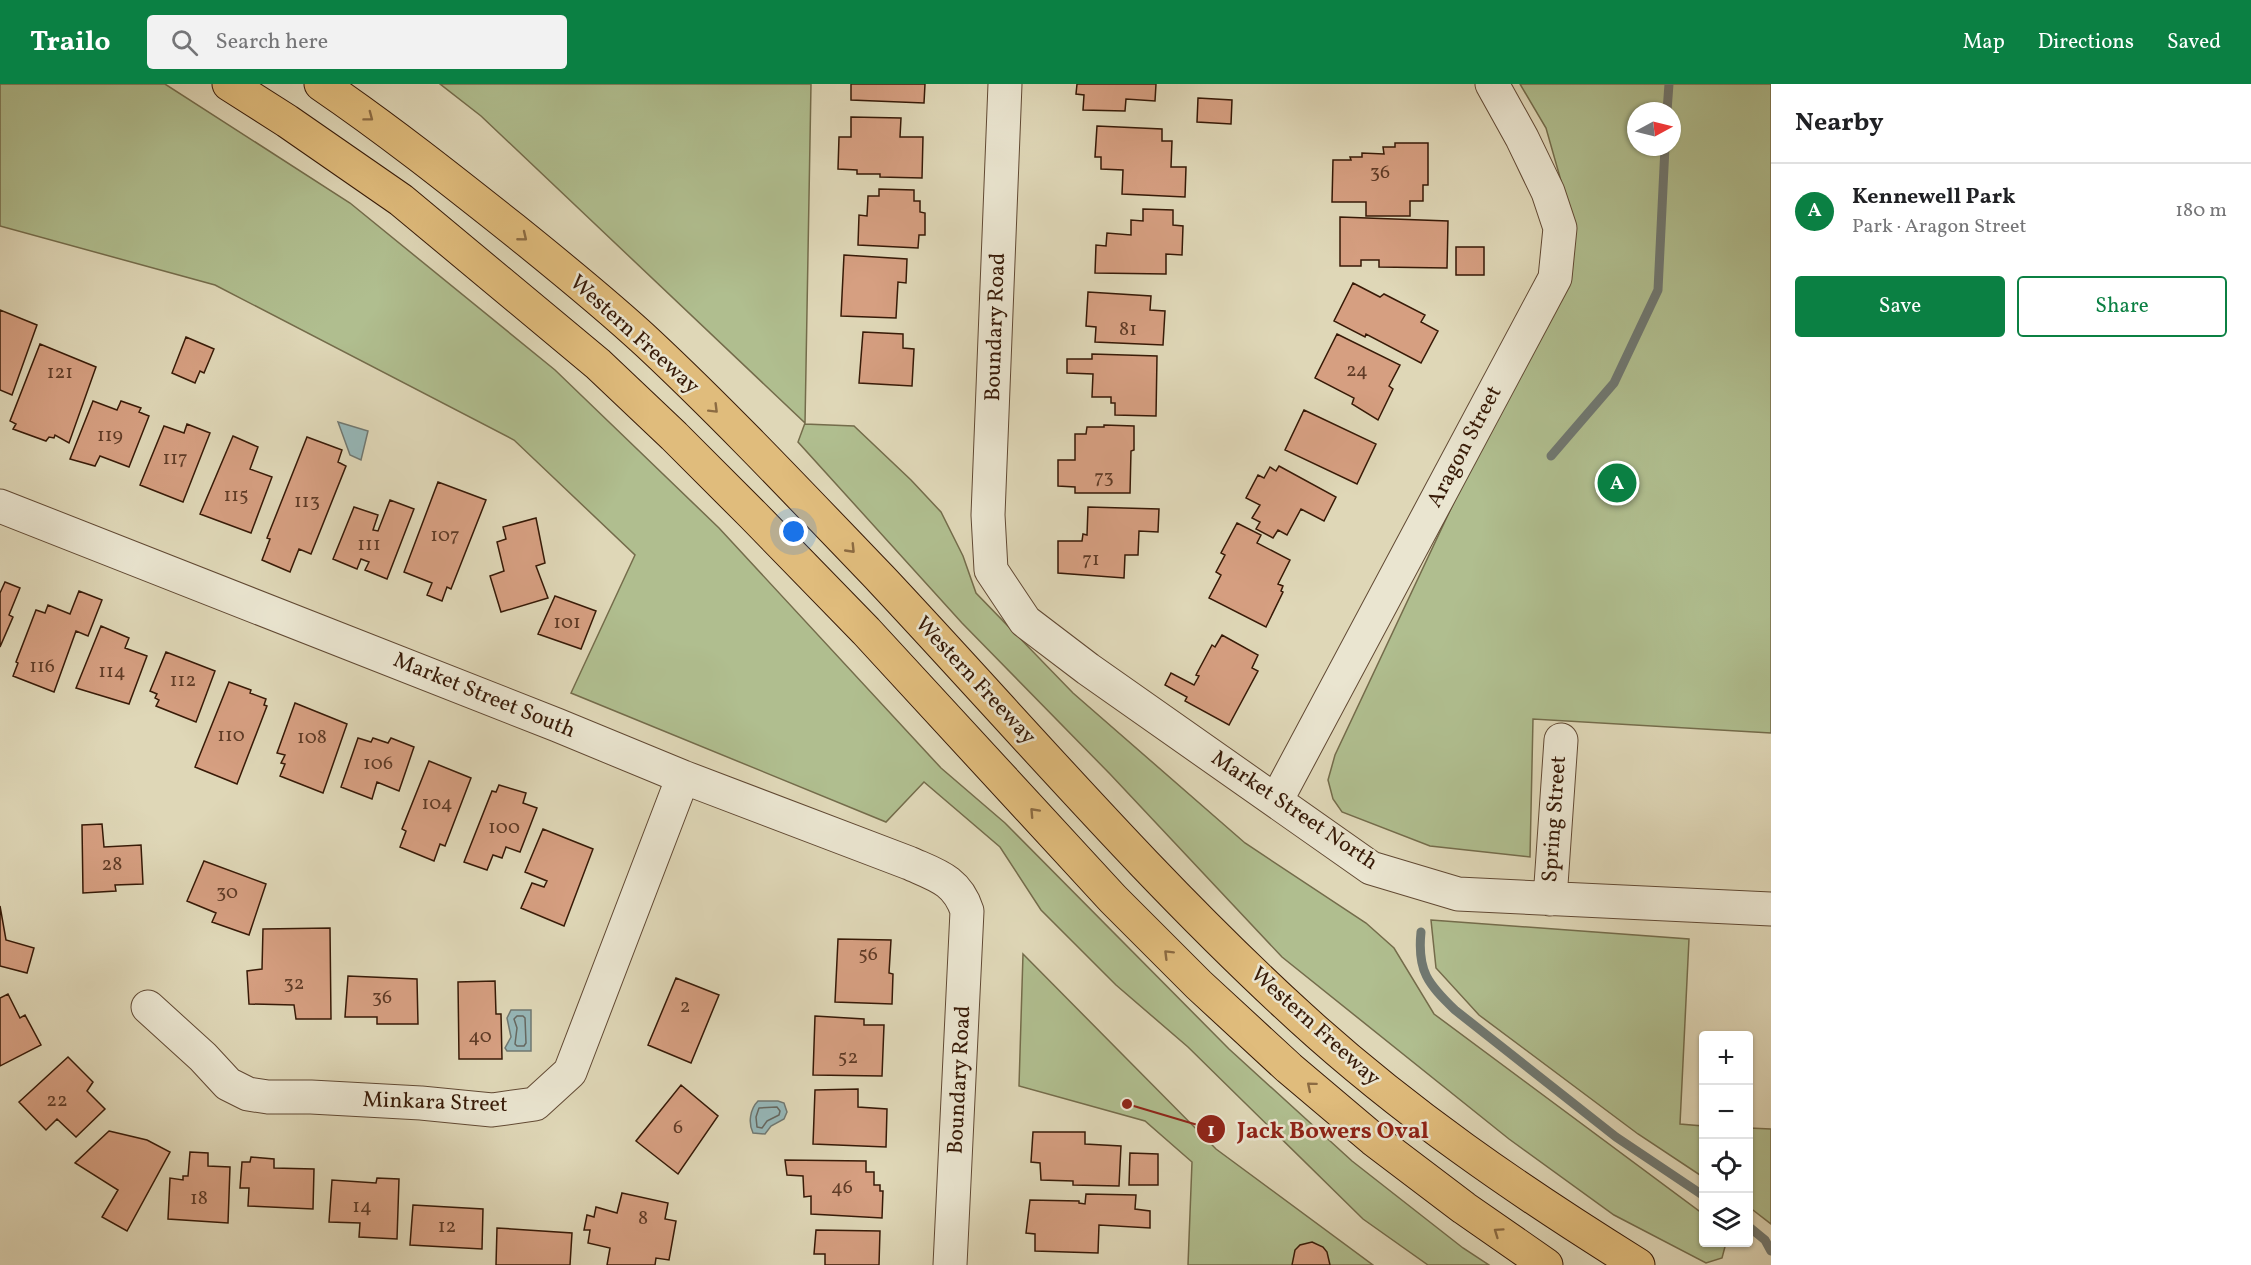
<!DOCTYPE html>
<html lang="en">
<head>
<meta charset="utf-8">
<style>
	:root { --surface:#fff; --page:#f2f2f2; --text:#202124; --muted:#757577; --line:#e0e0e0; --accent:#0b8043 }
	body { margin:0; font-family:Vollkorn,serif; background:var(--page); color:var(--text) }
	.controls { position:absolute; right:18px; bottom:18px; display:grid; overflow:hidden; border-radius:6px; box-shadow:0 2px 4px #0004 }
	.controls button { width:54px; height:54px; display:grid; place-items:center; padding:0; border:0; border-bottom:2px solid var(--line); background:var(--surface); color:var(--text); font:30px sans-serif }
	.compass { position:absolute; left:1627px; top:18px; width:54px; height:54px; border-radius:50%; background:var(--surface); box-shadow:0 2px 4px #0004; rotate:83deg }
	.you { position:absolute; left:794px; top:448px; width:21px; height:21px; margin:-15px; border:4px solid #fff; border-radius:50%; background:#1a73e8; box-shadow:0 0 0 9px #1a73e833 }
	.badge { display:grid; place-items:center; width:39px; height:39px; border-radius:50%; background:var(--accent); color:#fff; font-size:20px; font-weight:700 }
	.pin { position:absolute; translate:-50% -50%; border:3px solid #fff; box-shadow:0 2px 6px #0006 }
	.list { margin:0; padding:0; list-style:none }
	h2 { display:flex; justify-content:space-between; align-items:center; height:78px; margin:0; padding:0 24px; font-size:26px }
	h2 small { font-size:20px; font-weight:400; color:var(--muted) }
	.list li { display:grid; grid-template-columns:39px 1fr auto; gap:18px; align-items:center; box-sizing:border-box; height:96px; padding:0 24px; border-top:2px solid var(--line) }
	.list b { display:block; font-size:22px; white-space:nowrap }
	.list p { margin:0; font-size:20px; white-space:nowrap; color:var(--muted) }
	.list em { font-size:20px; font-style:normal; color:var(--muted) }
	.actions { display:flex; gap:12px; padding:18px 24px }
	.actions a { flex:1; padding:14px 0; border:2px solid var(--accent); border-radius:6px; text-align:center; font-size:21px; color:var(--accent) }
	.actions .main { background:var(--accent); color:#fff }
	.icon { flex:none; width:33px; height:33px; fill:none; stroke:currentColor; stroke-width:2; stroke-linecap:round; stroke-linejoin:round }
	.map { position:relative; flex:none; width:1771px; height:1181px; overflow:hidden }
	header { display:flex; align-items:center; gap:36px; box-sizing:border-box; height:84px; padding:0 30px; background:var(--accent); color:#fff }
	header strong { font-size:28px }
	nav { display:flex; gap:33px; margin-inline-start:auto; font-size:21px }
	.search { width:420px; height:54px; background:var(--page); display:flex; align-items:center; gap:15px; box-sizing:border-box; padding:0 21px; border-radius:6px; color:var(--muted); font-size:22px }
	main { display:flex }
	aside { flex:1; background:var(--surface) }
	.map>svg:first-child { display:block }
</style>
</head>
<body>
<header>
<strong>Trailo</strong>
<div class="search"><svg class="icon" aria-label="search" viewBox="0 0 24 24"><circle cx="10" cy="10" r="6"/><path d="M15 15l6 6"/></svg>Search here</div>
<nav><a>Map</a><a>Directions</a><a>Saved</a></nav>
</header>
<main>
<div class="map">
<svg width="1771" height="1181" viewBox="0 0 1771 1181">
	<rect width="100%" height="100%" fill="#dfd7b7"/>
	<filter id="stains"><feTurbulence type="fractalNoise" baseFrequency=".00333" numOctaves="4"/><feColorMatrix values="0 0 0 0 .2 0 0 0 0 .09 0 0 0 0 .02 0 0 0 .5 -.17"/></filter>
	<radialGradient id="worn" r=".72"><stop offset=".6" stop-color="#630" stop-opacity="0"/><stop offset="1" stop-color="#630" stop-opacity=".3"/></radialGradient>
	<!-- green -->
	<path fill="#b0be8f" stroke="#746c4b" stroke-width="1.5" fill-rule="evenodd" d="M0,0H165L350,119L555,286L719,444L941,684L1005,739L1229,965L1352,1077L1463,1164L1489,1181H1428L1363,1135L1188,963L1116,901L1041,826L1000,763L924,698L886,738L571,609L635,471L514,356L215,201L0,142Z
		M440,0H811L805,340L854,342L911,396L941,428L963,472L976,509L1073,609L1245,759L1366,839L1394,864L1434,930L1703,1130L1704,1158L1726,1159L1722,1174L1706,1179L1614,1131L1509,1055L1282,873L1110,690L962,539L798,358L805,339L481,32Z
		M1520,0H1771V649L1533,635L1530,773L1430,762L1342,728L1333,715L1328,696L1335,671L1574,163L1573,139L1546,44ZM1636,27H1672V63H1636Z
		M1431,836L1689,855L1680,1040L1703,1042V1093L1638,1050L1479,931L1436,884Z
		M1023,870L1216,1065L1373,1181H1188L1192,1078L1145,1037L1019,1002Z
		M1749,1044L1771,1045V1140L1749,1123Z"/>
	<!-- water -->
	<path fill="#96b7b8" stroke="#707871" stroke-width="1.5" d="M338,338L368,347L361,376L350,371Z
		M511,926H531V967H507L505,964L511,953L507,934Z
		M758,1017H778L784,1019L787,1028L784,1035L771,1042L765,1050L753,1049C748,1039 750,1025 758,1017Z"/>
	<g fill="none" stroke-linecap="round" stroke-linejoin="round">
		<!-- shore -->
		<path stroke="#666860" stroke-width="1.5" d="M517,932H523L525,934L526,959L524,962H517L515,960L517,944L514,935Z
			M777,1023L780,1027L779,1031L767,1037L762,1044L757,1043L756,1033L759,1024Z"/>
		<!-- stream -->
		<path stroke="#707871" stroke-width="9" d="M1667,27L1669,0
			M1551,372L1614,299L1658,206L1665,63
			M1421,848C1417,887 1428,900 1455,926L1616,1053L1704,1112
			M1748,1142L1765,1156L1771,1167"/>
	</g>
	<!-- building -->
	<path fill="#d69f81" stroke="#371a07" stroke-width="1.5" d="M851,0H925L924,19L851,16Z
		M1077,0H1156L1155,17L1126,15L1125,27L1083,26L1084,11L1076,10Z
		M1198,14L1232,16L1231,40L1197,38Z
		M851,33L901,34L900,53H923L922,94L880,93V90H857V86L838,85L839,53H851Z
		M1097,42L1162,45V57H1172L1171,83H1186L1185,113L1122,110L1123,86L1101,85V73H1095Z
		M1395,59H1428V101H1423V117H1410V132H1366V118H1332L1333,76H1351L1350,73H1362V69L1384,70L1383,63H1395Z
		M879,105L914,106V117H920V128L925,129V151H919L918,164L858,161L859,131L867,132L868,112H879Z
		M1143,125L1173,126V141L1183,142L1182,171L1166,170V190L1095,189L1096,161L1106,162L1107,149L1131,151V136L1143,137Z
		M1340,133L1448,137L1447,184L1379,183V176H1361V182H1340Z
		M1456,163H1484V191H1456Z
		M844,171L907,175L906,199L898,198L896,234L841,232Z
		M1353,199L1380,213L1384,210L1425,231L1421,238L1438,247L1421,279L1366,250L1365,253L1334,237Z
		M1088,208L1151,212L1150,226L1165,227L1163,261L1095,258L1096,243L1086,242Z
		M0,226L37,241L12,311L0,306Z
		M863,248L903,250V264L914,265L912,302L859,299Z
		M1337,250L1400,281L1389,302L1393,305L1378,336L1352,320L1354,314L1315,294Z
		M186,253L214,265L204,289L200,287L195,299L172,289Z
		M40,260L96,283L69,359L55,351L54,354L49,353L46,357L13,345L16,340L10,337Z
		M1092,270L1157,272L1156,332L1115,331V319H1111V313H1092L1093,290L1067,289V275H1092Z
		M93,317L117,326L121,317L141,324L139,328L149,332L129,383L100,372L95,382L70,375Z
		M1304,326L1376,360L1357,400L1285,366Z
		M187,340L210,349L183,418L140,401L164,342L184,349Z
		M1104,341L1134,342V366L1131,367L1130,409H1075V403L1058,402V376H1075V350H1086L1087,343H1104Z
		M233,352L258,363L250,385L272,393L251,449L200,430Z
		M307,353L342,366L338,378L346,382L311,470L299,465L290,488L262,476L270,455L267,454Z
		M1279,382L1336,413L1324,437L1301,425L1287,451L1278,446L1273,454L1256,445L1260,438L1252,434L1260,421L1246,414L1258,391L1264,394L1270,383L1276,387Z
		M438,398L486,416L451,505L447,503L442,517L427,511L432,499L404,488Z
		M390,416L414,425L387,495L365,486L369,478L361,475L357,485L333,475L354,423L378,431L373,446L378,447Z
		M1088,423L1159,425L1158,448L1139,447L1138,471H1125L1124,494L1058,489V457H1082L1083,450L1087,451Z
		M536,434L545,479L536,482L548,514L501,528L490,492L504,487L497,458L506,455L503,443Z
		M1237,439L1261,451L1257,459L1290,476L1278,500L1283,502L1281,507L1283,508L1266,543L1209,514L1221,491L1216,488L1225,471L1221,469Z
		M5,498L20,504L9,531L13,533L0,563V509Z
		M79,507L102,516L88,552L76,547L54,608L13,592L18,579L16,578L36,526L45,529L48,521L70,530Z
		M555,512L596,527L581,565L538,550Z
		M101,542L129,554L125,564L147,572L129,620L76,604Z
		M1222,551L1258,571L1252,584L1258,587L1229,641L1185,617L1187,613L1165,601L1171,589L1194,601L1199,592L1196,591L1212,561L1215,563Z
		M166,568L215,587L196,638L156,622L159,616L155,614L157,610L150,607Z
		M229,598L251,606L250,609L266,615L264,621L267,622L237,700L195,683Z
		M295,619L347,640L323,709L280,692L285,680L281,679L285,671L277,669Z
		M358,654L371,658L373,654L388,659L391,654L414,663L399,707L377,698L372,715L341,703Z
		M429,677L471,694L445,762L440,760L434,777L400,763L406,747L402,745Z
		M499,701L526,709L523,719L537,724L520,768L506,763L502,774L493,771L487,786L464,778L492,707L496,708Z
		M102,740L104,763L141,761L143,800L115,801L116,807L83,809L82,741Z
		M543,745L593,765L564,842L521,824L532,799L544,803L547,797L525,788Z
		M204,777L266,800L249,851L212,838L216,829L187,817Z
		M0,822L6,856L34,864L27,889L0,882Z
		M330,844L331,935H296L294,921L249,920L247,887L262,885L263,845Z
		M838,855L891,856L889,889L893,890L892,920L835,918Z
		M348,892L417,895L418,940H377V933H345Z
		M676,894L719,911L691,979L648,961Z
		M495,897L496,930H501L502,975H459L458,898Z
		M8,910L20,934L25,931L41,961L0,982V914Z
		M815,932L864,935V941H884L882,992L813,991Z
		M68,973L93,998L87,1007L105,1025L76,1053L57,1035L46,1046L19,1018Z
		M681,1001L718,1032L678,1090L636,1057Z
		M858,1005V1023L887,1025L886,1063L813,1060L815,1006Z
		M109,1047L147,1056L170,1068L127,1147L102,1133L118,1106L75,1079Z
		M1033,1048H1085V1060L1121,1062L1119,1102L1073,1101V1097L1041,1096L1040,1079L1031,1078Z
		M190,1068L208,1069V1082L230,1083L228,1139L168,1135L170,1094L183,1096V1092H188Z
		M1130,1069L1158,1070V1101H1129Z
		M251,1073L274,1075V1084L314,1085L313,1125L248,1122L249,1104H240L242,1078H250Z
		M785,1076L866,1077V1088H874V1101H880V1107H883L882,1134L811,1130V1112L804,1113L803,1092L787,1091Z
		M377,1094L399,1095L397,1155L359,1153L360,1139L329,1138L332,1096L376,1099Z
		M622,1109L668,1119L665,1135L676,1137L669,1176L656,1174L655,1181H607L610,1164L588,1159L590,1146H584L587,1131L594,1133L596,1123L617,1129Z
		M1086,1110L1136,1111L1135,1125L1150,1127V1144L1099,1141L1098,1169L1035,1167V1150L1026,1149L1030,1116L1079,1117V1119L1085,1120Z
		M413,1121L483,1125L482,1165L410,1161Z
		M497,1144L572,1149L570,1181H496Z
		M816,1146L880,1147L879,1181H825V1170H814Z
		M1312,1158L1323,1163L1327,1168L1330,1181H1292L1295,1166L1300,1161Z"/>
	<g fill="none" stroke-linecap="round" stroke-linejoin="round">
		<defs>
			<path id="minor" d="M1005,0L988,431L991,486L1025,537L1088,585L1371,784L1458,810L1771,825
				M0,422L557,641L683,693L909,779C936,791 957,796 967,827L950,1181
				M1276,717L1555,194L1560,144L1548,108L1522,54L1492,0
				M1550,815L1561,656
				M148,923L203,973L228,1000L248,1010L268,1013H311L421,1019L492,1026L535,1020L570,988L683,693"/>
			<path id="highway" d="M229,0L287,37L401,116L598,280L674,352L753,431L866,547L1113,815L1199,901L1289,984L1373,1055L1464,1124L1546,1181
				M321,0C387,45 450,95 513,145C559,182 606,220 649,260C729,335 805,416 881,495C1019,642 1151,797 1300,933C1404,1028 1519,1107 1638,1181"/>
		</defs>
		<!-- minor casing -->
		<use href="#minor" stroke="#614933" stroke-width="35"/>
		<!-- highway casing -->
		<use href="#highway" stroke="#371a07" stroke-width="35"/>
		<!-- minor -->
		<use href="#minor" stroke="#eae5d0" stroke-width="33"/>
		<!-- highway -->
		<use href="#highway" stroke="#e0bc7c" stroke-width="33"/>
	</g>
	<!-- one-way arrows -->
	<defs><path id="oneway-chevron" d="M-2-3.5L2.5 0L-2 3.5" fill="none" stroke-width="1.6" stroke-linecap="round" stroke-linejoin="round" transform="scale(1.5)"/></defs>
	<g stroke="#8c6b42">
		<use href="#oneway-chevron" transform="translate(369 33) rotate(37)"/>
		<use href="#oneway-chevron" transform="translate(523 153) rotate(39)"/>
		<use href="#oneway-chevron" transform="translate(714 325) rotate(45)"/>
		<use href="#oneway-chevron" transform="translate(851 465) rotate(46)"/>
		<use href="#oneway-chevron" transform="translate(1034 728) rotate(-133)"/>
		<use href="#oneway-chevron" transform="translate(1168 870) rotate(-135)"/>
		<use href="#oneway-chevron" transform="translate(1311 1002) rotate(-140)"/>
		<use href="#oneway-chevron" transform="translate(1498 1148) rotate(-145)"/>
	</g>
	<g text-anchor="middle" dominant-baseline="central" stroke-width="5" stroke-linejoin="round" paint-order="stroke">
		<!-- number labels -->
		<g font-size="20" fill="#5f3b26">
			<text x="1380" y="89">36</text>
			<text x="1128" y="246">81</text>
			<text x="1357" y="287">24</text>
			<text x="60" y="289">121</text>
			<text x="110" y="352">119</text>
			<text x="175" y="375">117</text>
			<text x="1104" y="394">73</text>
			<text x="236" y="412">115</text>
			<text x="307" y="418">113</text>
			<text x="445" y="452">107</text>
			<text x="369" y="461">111</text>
			<text x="1091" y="476">71</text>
			<text x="567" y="539">101</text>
			<text x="42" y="583">116</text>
			<text x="112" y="588">114</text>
			<text x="183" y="597">112</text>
			<text x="231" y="652">110</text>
			<text x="312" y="654">108</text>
			<text x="378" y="680">106</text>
			<text x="437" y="720">104</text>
			<text x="504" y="744">100</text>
			<text x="112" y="781">28</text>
			<text x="227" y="809">30</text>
			<text x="868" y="871">56</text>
			<text x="294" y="900">32</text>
			<text x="382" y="914">36</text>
			<text x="685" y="923">2</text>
			<text x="480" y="953">40</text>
			<text x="848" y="974">52</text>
			<text x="57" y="1017">22</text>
			<text x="678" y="1044">6</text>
			<text x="842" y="1104">46</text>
			<text x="199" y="1115">18</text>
			<text x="362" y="1123">14</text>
			<text x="643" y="1135">8</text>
			<text x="447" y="1143">12</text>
		</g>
		<!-- street labels -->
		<g font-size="22" fill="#371a07" stroke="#eae5d0">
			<text transform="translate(996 243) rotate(-88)">Boundary Road</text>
			<text transform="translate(634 251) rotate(42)">Western Freeway</text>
			<text transform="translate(1465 363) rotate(-62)">Aragon Street</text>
			<text transform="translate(975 597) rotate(47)">Western Freeway</text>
			<text transform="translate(484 612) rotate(22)">Market Street South</text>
			<text transform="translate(1294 727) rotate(34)">Market Street North</text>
			<text transform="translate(1555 735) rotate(-86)">Spring Street</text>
			<text transform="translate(1315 943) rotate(42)">Western Freeway</text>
			<text transform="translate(960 996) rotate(-87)">Boundary Road</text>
			<text transform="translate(435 1019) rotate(2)">Minkara Street</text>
		</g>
	</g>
	<!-- callouts -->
	<path fill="none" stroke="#8f2418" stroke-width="2" d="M1127 1020L1211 1045"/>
	<g fill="#8f2418" stroke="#eae5d0" stroke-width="2">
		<circle cx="1127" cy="1020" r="6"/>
		<circle cx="1211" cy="1045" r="15"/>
	</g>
	<g font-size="18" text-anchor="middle" font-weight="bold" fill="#fff">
		<text x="1211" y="1052">1</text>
	</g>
	<g font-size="24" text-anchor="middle" font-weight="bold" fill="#8f2418" stroke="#eae5d0" stroke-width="5" stroke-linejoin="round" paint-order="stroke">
		<text x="1333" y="1054">Jack Bowers Oval</text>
	</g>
	<rect width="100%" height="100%" filter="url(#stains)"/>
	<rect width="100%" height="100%" fill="url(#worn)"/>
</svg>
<div class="controls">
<button>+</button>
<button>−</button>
<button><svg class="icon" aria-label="locate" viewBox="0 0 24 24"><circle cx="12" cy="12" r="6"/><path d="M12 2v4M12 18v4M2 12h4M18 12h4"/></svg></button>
<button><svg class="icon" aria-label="layers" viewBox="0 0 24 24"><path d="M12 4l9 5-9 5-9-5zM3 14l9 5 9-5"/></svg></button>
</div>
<svg class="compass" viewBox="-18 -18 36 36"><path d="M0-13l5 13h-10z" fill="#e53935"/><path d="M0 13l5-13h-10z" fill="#757577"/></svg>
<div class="you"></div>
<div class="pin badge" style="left:1617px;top:399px">A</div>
</div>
<aside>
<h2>Nearby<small></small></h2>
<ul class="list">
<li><span class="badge">A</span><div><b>Kennewell Park</b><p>Park · Aragon Street</p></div><em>180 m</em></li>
</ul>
<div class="actions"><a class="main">Save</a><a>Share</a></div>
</aside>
</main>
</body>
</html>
